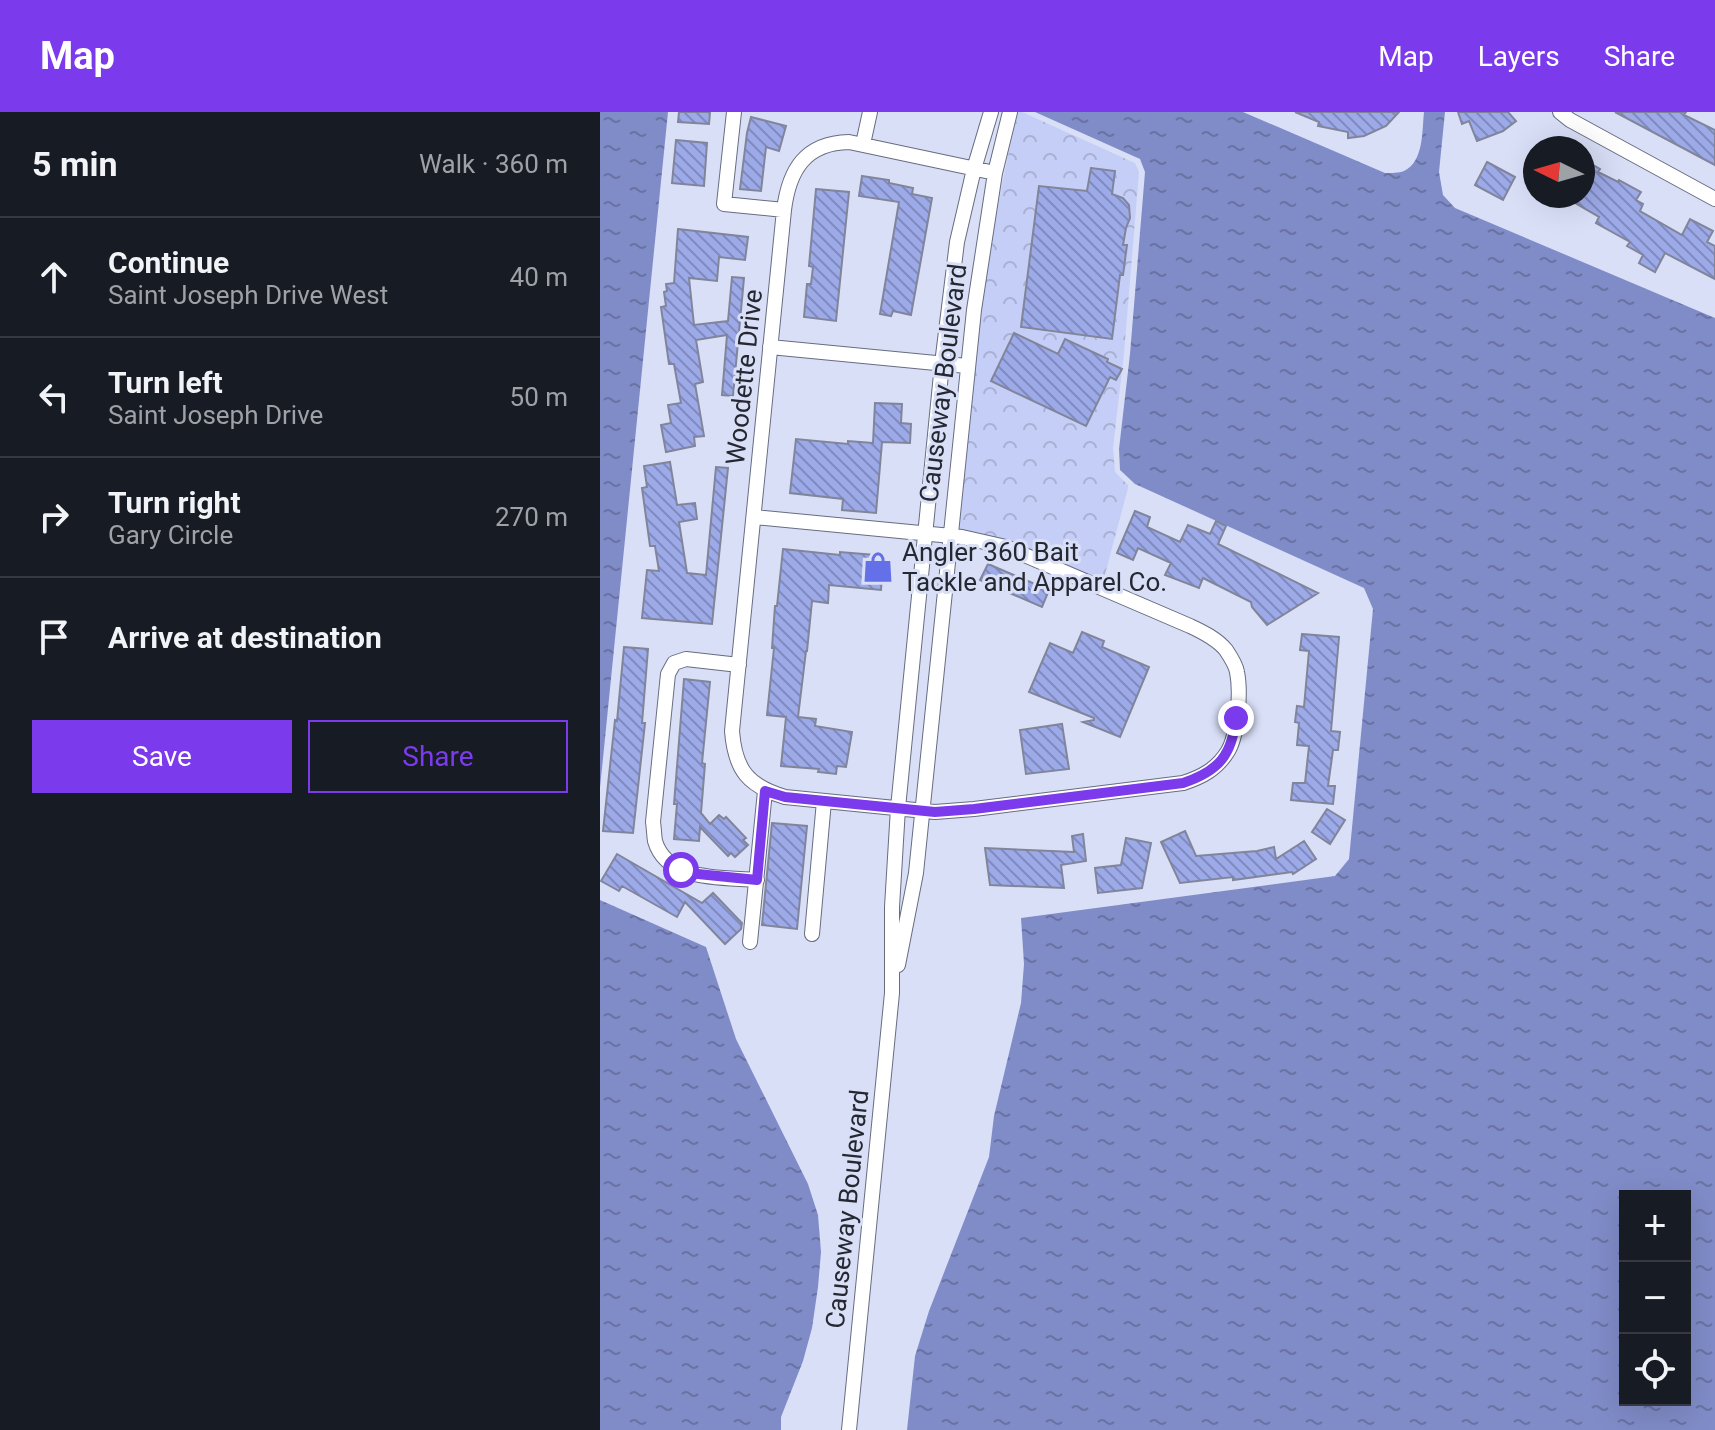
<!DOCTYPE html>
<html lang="en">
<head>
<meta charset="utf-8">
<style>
	:root { --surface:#171b24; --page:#242831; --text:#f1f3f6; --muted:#9ea1a6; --line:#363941; --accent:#7c3aed }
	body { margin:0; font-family:Roboto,sans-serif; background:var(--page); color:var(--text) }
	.controls { position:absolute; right:24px; bottom:24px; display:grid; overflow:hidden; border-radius:0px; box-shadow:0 8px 32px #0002 }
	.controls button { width:72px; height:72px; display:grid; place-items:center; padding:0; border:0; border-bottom:2px solid var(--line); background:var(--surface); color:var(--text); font:40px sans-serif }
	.compass { position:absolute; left:923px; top:24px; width:72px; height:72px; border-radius:50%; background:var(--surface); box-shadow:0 8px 32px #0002; rotate:275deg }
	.stop { position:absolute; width:24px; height:24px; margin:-18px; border:6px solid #7c3aed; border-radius:50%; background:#fff }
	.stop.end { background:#7c3aed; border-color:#fff; box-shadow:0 2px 8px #0008 }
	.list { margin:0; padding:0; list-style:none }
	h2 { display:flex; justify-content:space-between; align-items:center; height:104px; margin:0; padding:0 32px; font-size:34px }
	h2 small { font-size:26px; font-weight:400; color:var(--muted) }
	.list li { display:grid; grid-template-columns:52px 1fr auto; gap:24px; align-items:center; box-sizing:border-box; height:120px; padding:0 32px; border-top:2px solid var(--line) }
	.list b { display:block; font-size:30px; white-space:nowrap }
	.list p { margin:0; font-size:26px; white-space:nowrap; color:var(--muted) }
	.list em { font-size:26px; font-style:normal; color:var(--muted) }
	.actions { display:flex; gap:16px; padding:24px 32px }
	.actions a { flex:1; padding:18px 0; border:2px solid var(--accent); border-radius:0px; text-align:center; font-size:28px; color:var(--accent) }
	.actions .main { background:var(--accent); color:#fff }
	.icon { flex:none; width:44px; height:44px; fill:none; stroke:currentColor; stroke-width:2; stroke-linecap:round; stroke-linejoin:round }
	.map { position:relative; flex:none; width:1115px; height:1318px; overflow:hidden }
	header { display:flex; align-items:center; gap:48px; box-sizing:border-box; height:112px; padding:0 40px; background:var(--accent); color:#fff }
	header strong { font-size:38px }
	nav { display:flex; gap:44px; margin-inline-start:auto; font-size:28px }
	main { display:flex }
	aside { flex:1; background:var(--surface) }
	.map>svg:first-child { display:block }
</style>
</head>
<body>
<header>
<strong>Map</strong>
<nav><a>Map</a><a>Layers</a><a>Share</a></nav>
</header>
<main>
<aside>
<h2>5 min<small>Walk · 360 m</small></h2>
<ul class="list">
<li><svg class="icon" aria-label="ahead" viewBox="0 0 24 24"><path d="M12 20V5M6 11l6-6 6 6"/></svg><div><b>Continue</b><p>Saint Joseph Drive West</p></div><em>40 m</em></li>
<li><svg class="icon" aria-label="left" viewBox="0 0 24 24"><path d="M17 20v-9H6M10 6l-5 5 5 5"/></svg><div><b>Turn left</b><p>Saint Joseph Drive</p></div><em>50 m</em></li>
<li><svg class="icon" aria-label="right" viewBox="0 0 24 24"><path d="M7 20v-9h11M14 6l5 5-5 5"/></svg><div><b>Turn right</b><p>Gary Circle</p></div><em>270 m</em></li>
<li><svg class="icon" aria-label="arrive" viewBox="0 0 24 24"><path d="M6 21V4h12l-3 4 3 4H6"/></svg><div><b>Arrive at destination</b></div></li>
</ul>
<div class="actions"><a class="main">Save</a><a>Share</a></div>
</aside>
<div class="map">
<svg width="1115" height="1318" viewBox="0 0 1115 1318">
	<defs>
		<pattern id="forest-crowns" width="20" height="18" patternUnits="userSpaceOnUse" patternTransform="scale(2)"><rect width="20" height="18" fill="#c5cef6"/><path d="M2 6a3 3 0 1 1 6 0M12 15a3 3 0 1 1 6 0" fill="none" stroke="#a9b1d3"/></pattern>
		<pattern id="water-ripples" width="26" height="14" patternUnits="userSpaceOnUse" patternTransform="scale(2)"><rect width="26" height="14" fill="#808cc8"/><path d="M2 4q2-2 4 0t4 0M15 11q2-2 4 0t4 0" fill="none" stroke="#6972a3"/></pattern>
		<pattern id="building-back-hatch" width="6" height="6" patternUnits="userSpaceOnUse" patternTransform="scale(2)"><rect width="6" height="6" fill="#9daae8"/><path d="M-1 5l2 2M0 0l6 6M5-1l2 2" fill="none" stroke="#808abd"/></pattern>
	</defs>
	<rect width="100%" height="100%" fill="#d9dff7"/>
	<!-- forest -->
	<path fill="url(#forest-crowns)" d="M418,0H422L535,51L539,60L524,241L513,336L515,360L528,373V376L503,470C456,450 409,425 358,418C372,278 384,137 418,0Z"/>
	<!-- water -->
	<path fill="url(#water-ripples)" fill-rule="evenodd" d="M0,0H68L0,676Z
		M435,0H643L785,61C791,61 799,61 804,59C824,50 822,18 824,0H845L839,60L843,83L855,96L1115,206V1318H307L315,1244L329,1199L389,1045L394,1004L421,891L424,852L421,806L735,764L749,747L773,497L764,476L535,372L520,358L519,337L530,242L545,60L540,47ZM1085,1084V1288H1025V1084Z
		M0,788L106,835L136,927L208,1072L218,1103L221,1140L218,1175L212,1216L203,1249L181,1305V1318H0Z"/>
	<!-- building -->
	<path fill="url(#building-back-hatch)" stroke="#80859a" stroke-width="2" d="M79,0H110L109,12L78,10Z
		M695,0H799L786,14L764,24L748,26V20L718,14L719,10Z
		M858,0H908L916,9L903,19L877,29L869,9L862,12Z
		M1015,0H1086L1084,3L1115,18V53Z
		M151,5L186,14L179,39L166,35L161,79L140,77L147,21Z
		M76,28L107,31L104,74L72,71Z
		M983,47L1000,57L998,60L1018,70L1019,68L1041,80L1036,88L1043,92L1040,99L1082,123L1090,107L1113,119L1107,130L1115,134V167L1065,141L1055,160L1039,151L1043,143L1027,134L1030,130L996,111L999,105L963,84H983Z
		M887,50L915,65L903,88L875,73Z
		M491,56L515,59L512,82L523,86L529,93L530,106L526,116L523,133H527L523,163H520L512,227L421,215L439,74L487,79Z
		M262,64L289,68V71L313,76L312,82L332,86L311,203L293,199L291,204L280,202L299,90L259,84Z
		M216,77L249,80L236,209L204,205L207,172H211L213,155L209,154Z
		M78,117L148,125L145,148L119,145L117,169L89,166L94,213L128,209L132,165L144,166L133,284L122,283L127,223L96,228L103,270L95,272L104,324L94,325L95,334L66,340L61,313L71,311L68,293L81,291L74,252H69L61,195L66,194L64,180L67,179L66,172L74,171Z
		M414,221L458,242L465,227L508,247L507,250L522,257L516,268L510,265L486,314L391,269Z
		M275,291L302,292L301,311L311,312L310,331L282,330L276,401L242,398L243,387L190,381L196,327L248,332V329L273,331Z
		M70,350L77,393L95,391L97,407L79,410L87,461L106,463L116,355L128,356L112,512L42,506L47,458L59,459L55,434H50L42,376L47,375L44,354Z
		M535,399L550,405L547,415L580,430L588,413L610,422L616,409L626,414L618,432L718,481L667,513L652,495L651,490L603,466L599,476L565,463L571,451L538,436L533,448L517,441Z
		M183,437L240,443V440L275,443L274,451L283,452L281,478L229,473L228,491L212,489L207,539H206L198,605L216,607L215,614L252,620L246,655L237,654L236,662L218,660L219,657L181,654L186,605L167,603L174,536H172L175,494H177Z
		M388,452L449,478L442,495L380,468Z
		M482,520L504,529L502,535L549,555L520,625L483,610L494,608V606L429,580L450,531L473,541Z
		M702,522L739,525L731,619L740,620L738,638H733L728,674H735L733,692L691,688L693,671H705L709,634L697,633L699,611L695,610L697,594L704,595L709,539L700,538Z
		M24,535L48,537L42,611H45L33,721L3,719L15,608L17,609Z
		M84,567L110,570L102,651L105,652L101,701L110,712L119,703L124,707L126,705L146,726L143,728L148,733L135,745L131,741L128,744L100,715L99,729L74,727L77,692H74Z
		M462,612L469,657L426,662L420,618Z
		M727,697L745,708L730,732L712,720Z
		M172,711L207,714L197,817L162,813Z
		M585,719L596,744L657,739L674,735L676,747L704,729L716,747L693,762L692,760L633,768V765L580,771L561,730Z
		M483,722L486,749L461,753L464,776L390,773L385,736L474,740L472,724Z
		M526,726L551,731L542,776L498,781L495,756L521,753Z
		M17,742L102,791L113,781L142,811L141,817L125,832L85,790L77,805L22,774L19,779L1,769Z"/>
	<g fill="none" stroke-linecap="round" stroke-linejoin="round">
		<defs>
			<path id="minor" d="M134,0L124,92L184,98
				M960,0L970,8L1115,87
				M263,32L270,0
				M170,235L367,254
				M154,405L362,425L406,435L590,514C603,520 617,527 626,538C630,544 636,553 637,560C641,580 638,622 628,639C617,657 602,665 583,671L374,697L335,700L185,685C148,674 135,658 132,619L184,98C189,58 205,31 249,30L395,61
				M139,553L86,547L74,551L68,562L53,710C54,716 54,723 55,729C67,770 123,765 157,768
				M212,822L224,689
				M150,830L165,679
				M298,853L316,761L374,198L395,61L410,0
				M249,1318L292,881V795L298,696L342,252L357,130L374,57L391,0"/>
		</defs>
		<!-- minor casing -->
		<use href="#minor" stroke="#676c80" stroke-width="16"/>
		<!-- minor -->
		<use href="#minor" stroke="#fff" stroke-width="14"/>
	</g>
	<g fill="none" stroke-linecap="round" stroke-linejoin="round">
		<!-- route -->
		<path stroke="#7c3aed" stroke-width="10" d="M81,758L98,762L157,768L165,679L185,685L335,700L374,697L583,671C619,659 632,643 636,606"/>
	</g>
	<!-- icons -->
	<defs>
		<symbol id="shop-bare" viewBox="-9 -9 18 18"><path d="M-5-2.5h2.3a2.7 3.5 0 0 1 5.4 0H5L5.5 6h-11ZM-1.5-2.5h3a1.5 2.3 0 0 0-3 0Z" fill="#6370e8" stroke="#d9dff7" stroke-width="2.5" paint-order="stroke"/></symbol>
	</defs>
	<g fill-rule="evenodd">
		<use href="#shop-bare" x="256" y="433" width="44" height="44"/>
	</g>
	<g text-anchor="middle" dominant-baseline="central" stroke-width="6" stroke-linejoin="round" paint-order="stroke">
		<!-- street labels -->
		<g font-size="26" fill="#262831" stroke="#d9dff7">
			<text transform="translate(144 265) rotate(-84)">Woodette Drive</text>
			<text transform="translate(343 271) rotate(-83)">Causeway Boulevard</text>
			<text transform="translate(247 1097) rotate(-84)">Causeway Boulevard</text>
		</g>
		<!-- poi labels -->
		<g font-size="26" fill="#262831" stroke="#d9dff7" text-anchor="start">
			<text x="302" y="440">Angler 360 Bait<tspan x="302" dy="30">Tackle and Apparel Co.</tspan></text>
		</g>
	</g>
</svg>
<div class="controls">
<button>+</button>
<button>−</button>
<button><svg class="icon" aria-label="locate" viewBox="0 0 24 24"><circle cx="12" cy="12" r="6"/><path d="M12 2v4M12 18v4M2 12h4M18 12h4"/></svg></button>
</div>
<svg class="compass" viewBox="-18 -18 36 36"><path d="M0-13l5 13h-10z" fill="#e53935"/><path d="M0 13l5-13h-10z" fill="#9ea1a6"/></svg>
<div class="stop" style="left:81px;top:758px"></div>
<div class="stop end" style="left:636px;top:606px"></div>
</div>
</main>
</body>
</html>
